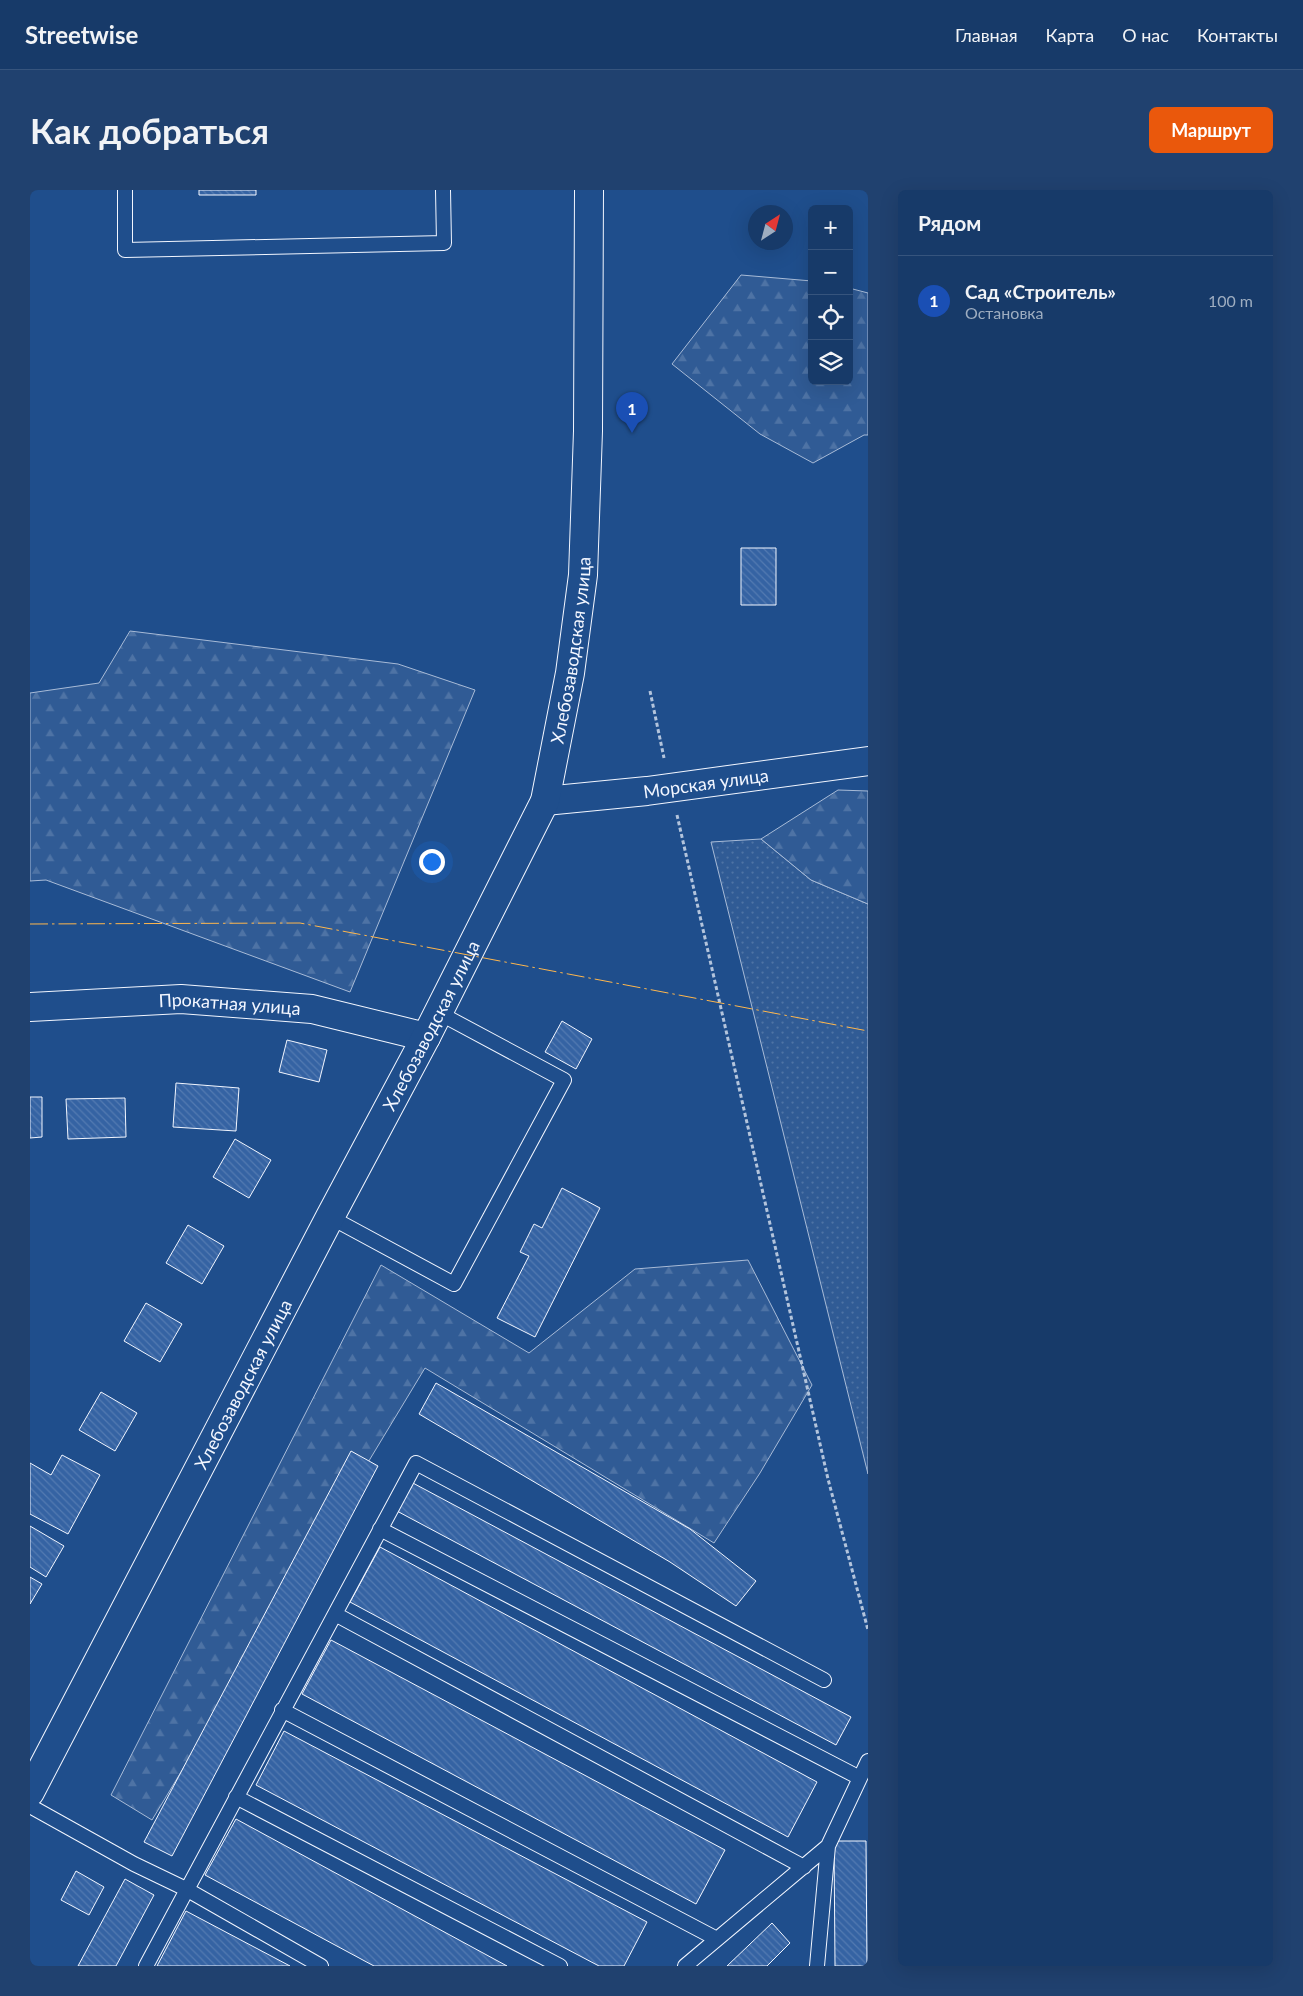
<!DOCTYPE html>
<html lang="ru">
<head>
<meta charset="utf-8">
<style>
	:root { --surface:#173a69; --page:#20416f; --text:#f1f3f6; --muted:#9eadc0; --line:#36547d; --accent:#ea580c }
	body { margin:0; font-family:Lato,sans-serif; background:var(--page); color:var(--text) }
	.controls { position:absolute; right:15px; top:15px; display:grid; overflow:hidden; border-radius:8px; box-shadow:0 5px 20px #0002 }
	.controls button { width:45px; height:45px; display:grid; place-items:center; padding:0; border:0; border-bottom:1px solid var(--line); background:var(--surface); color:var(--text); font:25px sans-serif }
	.compass { position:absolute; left:718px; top:15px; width:45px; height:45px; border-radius:50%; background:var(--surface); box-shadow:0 5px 20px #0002; rotate:36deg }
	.you { position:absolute; left:401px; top:671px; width:18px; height:18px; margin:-12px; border:4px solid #fff; border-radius:50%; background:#1a73e8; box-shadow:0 0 0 8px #1a73e833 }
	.badge { display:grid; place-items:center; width:32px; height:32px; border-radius:50%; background:var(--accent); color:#fff; font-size:16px; font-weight:700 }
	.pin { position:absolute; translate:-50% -41px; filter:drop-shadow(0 1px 2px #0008) }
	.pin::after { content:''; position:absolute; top:26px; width:18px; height:15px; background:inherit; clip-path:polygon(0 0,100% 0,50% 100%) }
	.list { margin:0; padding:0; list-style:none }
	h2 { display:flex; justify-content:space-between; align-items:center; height:65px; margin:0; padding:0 20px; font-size:21px }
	h2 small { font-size:16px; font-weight:400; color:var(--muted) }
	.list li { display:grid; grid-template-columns:32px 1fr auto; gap:15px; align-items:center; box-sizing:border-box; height:90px; padding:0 20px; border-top:1px solid var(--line) }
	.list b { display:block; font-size:19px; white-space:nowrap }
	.list p { margin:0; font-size:16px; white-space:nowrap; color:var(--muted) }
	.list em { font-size:16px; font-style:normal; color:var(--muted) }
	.icon { flex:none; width:28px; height:28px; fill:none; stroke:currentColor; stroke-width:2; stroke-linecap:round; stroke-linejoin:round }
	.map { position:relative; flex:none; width:838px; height:1776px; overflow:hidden; border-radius:8px }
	header { display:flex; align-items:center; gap:30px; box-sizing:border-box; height:70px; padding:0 25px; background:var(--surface); border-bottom:1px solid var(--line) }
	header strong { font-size:24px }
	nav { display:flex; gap:28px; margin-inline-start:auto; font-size:18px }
	.intro { display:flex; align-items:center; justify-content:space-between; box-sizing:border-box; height:120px; padding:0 30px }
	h1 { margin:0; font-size:35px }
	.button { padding:12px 22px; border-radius:8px; background:var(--accent); color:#fff; font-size:18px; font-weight:700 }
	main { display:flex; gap:30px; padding:0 30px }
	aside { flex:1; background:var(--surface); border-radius:8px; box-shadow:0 5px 20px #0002 }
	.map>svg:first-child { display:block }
</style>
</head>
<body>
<header>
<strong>Streetwise</strong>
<nav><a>Главная</a><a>Карта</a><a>О нас</a><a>Контакты</a></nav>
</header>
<div class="intro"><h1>Как добраться</h1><a class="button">Маршрут</a></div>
<main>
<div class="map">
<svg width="838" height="1776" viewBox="0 0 838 1776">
	<defs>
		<pattern id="grass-dots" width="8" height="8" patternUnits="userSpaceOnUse" patternTransform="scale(1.25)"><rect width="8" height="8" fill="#305b95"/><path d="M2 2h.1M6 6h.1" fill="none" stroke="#4e73a5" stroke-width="1.8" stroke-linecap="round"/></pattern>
		<pattern id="forest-firs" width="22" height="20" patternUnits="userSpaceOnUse" patternTransform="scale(1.25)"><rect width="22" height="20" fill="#305b95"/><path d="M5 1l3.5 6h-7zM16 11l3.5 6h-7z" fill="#4e73a5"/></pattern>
		<pattern id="building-back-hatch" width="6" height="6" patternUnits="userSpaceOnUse" patternTransform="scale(1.25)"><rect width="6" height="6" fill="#3563a3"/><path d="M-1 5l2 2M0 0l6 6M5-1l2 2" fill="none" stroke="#537ab1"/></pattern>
	</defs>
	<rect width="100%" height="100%" fill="#1f4e8c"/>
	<!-- grass -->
	<path fill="url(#grass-dots)" stroke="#a8bbd7" d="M731,649L781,690L838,714V1284L681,652Z"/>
	<!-- forest -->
	<path fill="url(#forest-firs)" stroke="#a8bbd7" d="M711,85L782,91V191H819V98L838,103V245H834L783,273L730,244L642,174Z
		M100,441L368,474L445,500L320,802L16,690L0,691V503L69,493Z
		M808,600L838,601V714L781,690L731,649Z
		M718,1070L782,1195L730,1283L684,1353L395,1178L122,1630L81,1605L351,1075L499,1163L605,1079Z"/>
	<!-- building -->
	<path fill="url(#building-back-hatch)" stroke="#f2f6ff" d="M169,0H226V5H169Z
		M711,358H746V415H711Z
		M532,831L562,849L546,879L515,862Z
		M257,850L297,860L289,892L249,882Z
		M146,893L209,898L206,941L143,937Z
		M0,907H12V947L0,948Z
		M95,908L96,947L38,949L36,909Z
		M205,949L241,970L219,1008L183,987Z
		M532,998L570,1018L505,1147L467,1128L499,1066L490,1062L504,1034L512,1038Z
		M158,1035L194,1056L172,1094L136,1073Z
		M116,1113L152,1134L130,1172L94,1151Z
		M406,1193L660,1339L726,1391L706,1416L640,1372L389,1224Z
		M71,1202L107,1223L85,1261L49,1240Z
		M321,1261L348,1276L142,1666L114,1652Z
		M32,1265L70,1285L38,1344L0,1324V1273L21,1285Z
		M381,1292L821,1527L806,1555L365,1320Z
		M0,1336L34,1356L16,1387L0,1377Z
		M350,1357L787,1592L758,1647L320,1412Z
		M0,1387L12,1394L0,1414Z
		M301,1450L695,1660L666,1714L272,1504Z
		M254,1541L617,1732L594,1776H569L226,1595Z
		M206,1629L477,1776H344L175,1685Z
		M804,1651H836L837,1776H805Z
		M46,1681L74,1697L59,1725L31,1710Z
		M95,1689L124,1705L86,1776H48Z
		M156,1721L260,1776H127Z
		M742,1733L760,1753L737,1776H697Z"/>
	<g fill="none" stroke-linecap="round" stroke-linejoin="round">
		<defs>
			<path id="lane" d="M95,0V60L414,53L413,0
				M300,1027L424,1094L534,890L409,823
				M350,1339L830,1588
				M305,1424L774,1677
				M252,1520L687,1749
				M206,1607L530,1776
				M0,1616L104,1674L156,1699L291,1776
				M116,1776L386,1273L794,1490
				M655,1776L798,1656L838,1571
				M787,1776L798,1656"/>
			<g id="street">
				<path id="s1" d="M0,817L151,809L282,819L396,847"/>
			</g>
			<g id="secondary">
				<path id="s2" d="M515,611L617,601L838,571"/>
			</g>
			<g id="primary">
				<path id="s3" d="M0,1602L300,1027L396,847L515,611L540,483L553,385L558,241L559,0"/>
			</g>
		</defs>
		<!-- lane casing -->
		<use href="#lane" stroke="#f2f6ff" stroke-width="16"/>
		<!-- street casing -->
		<use href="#street" stroke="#f2f6ff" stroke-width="30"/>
		<!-- secondary casing -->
		<use href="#secondary" stroke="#f2f6ff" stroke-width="30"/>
		<!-- primary casing -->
		<use href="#primary" stroke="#f2f6ff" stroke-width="30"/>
		<!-- path -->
		<path stroke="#b3c4dc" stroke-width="3" stroke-dasharray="4 2.5" stroke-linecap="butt" d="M620,501L634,568
			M647,625L798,1289L838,1440"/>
		<!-- lane -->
		<use href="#lane" stroke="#1f4e8c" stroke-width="14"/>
		<!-- street -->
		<use href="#street" stroke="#1f4e8c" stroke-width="28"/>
		<!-- secondary -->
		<use href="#secondary" stroke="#1f4e8c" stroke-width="28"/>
		<!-- primary -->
		<use href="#primary" stroke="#1f4e8c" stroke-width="28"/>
		<!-- power -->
		<path stroke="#ffb74d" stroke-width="1" stroke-dasharray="18 4 2.5 4" stroke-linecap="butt" d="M0,734L270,733L838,841"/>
	</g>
	<g text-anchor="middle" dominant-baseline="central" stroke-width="4" stroke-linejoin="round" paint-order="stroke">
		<!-- street labels -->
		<g font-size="18" fill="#f2f6ff" stroke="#1f4e8c">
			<text stroke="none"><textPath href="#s3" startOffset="1270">Хлебозаводская улица</textPath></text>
			<text stroke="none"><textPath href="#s2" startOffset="162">Морская улица</textPath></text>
			<text stroke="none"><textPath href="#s1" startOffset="200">Прокатная улица</textPath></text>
			<text stroke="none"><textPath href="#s3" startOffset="865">Хлебозаводская улица</textPath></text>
			<text stroke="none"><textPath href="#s3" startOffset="460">Хлебозаводская улица</textPath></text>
		</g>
	</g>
</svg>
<div class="controls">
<button>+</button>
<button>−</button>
<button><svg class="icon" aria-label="locate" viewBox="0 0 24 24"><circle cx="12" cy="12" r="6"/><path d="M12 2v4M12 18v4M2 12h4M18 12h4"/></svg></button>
<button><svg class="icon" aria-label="layers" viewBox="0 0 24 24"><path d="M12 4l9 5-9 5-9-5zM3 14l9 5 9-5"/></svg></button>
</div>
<svg class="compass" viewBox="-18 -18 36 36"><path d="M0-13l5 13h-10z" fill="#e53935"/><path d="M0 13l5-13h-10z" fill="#9eadc0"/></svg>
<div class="you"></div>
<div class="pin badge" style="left:602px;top:243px;background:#1a4fb4">1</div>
</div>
<aside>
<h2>Рядом<small></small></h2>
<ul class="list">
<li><span class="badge" style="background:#1a4fb4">1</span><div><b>Сад «Строитель»</b><p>Остановка</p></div><em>100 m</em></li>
</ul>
</aside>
</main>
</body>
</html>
